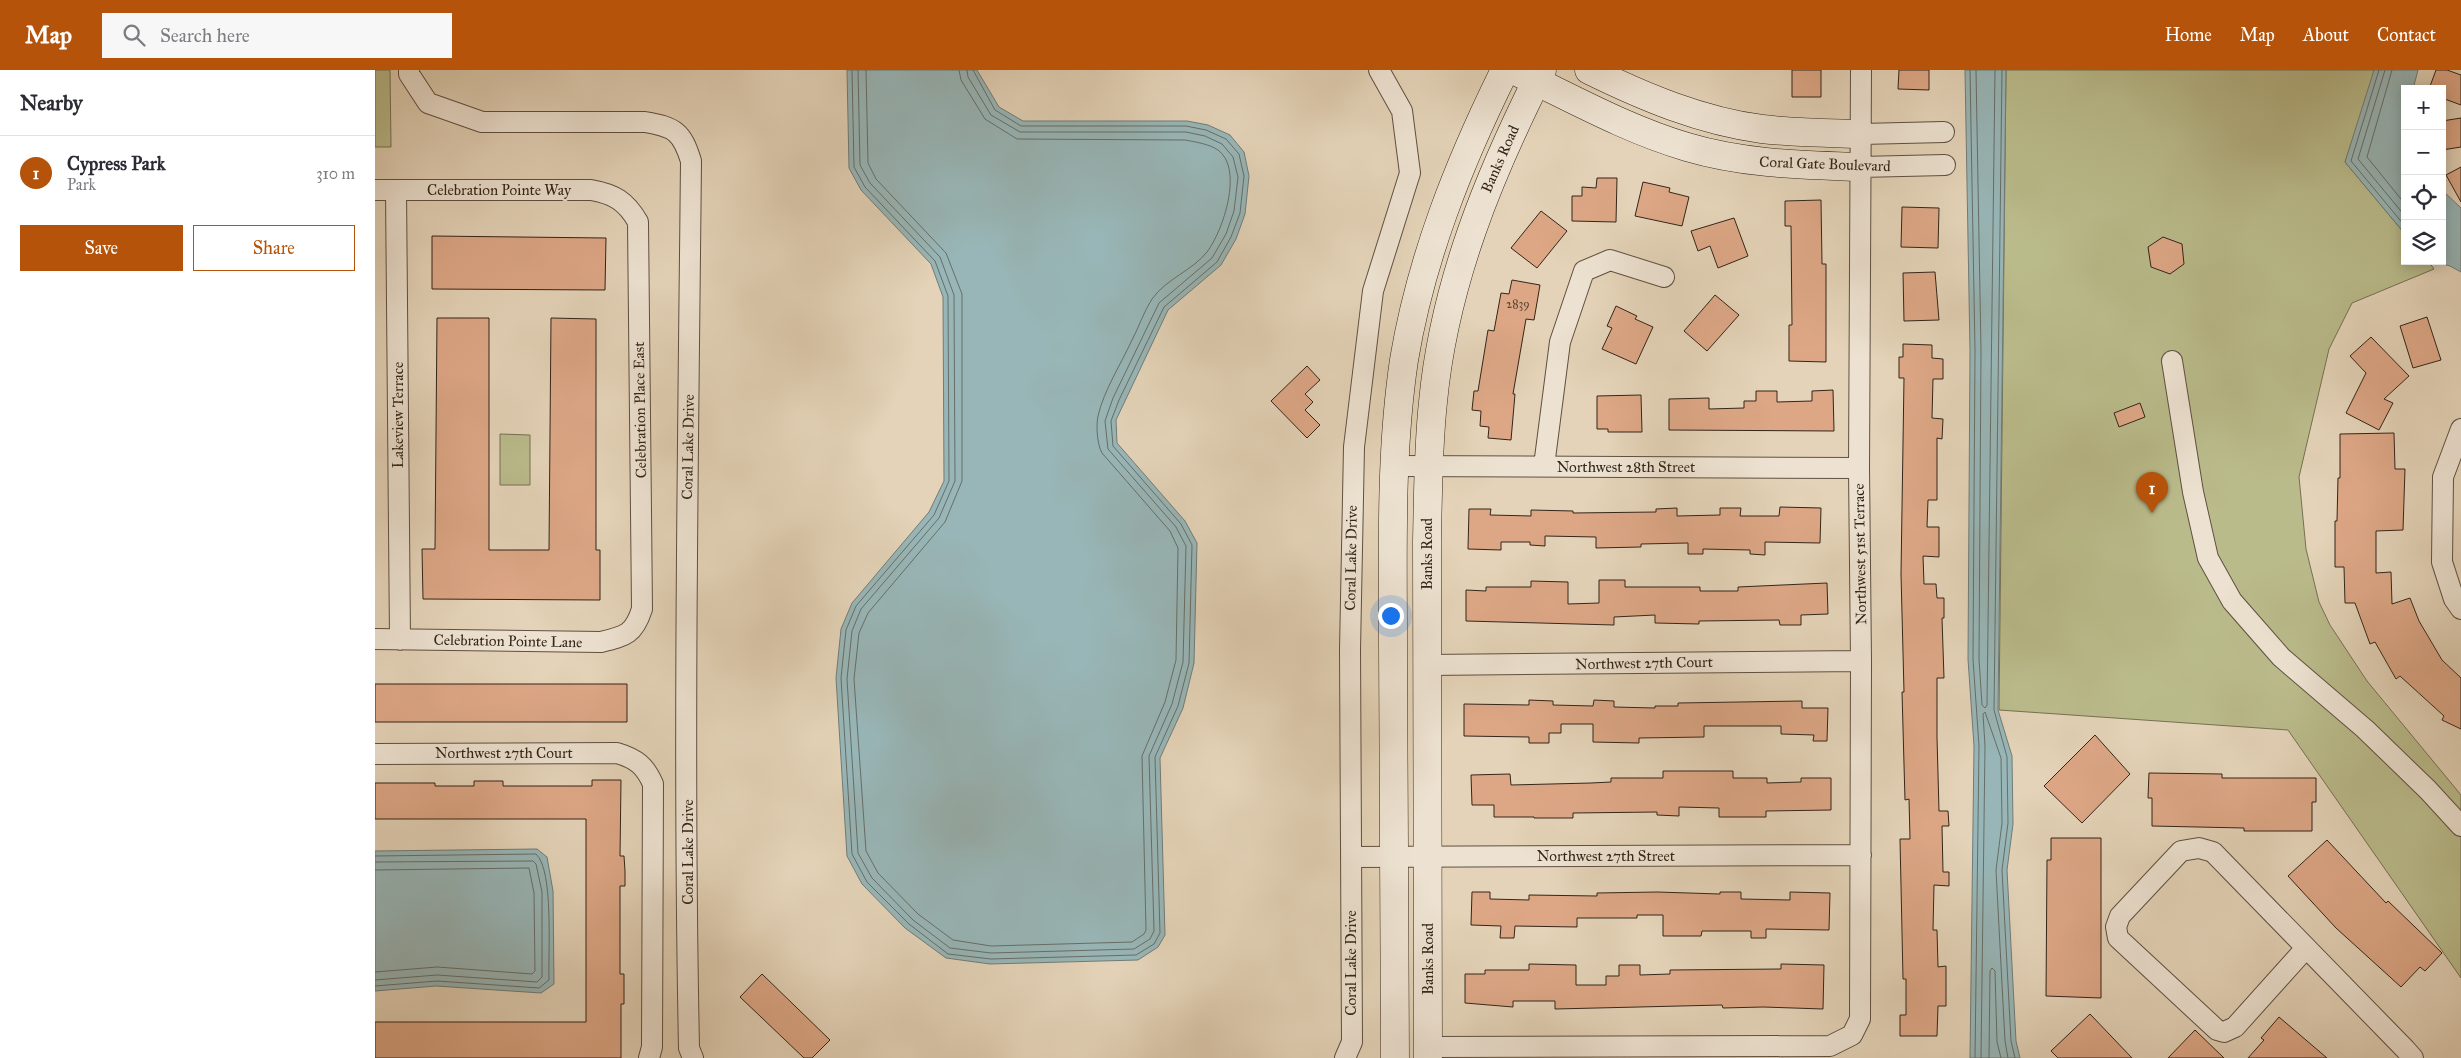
<!DOCTYPE html>
<html lang="en">
<head>
<meta charset="utf-8">
<style>
	:root { --surface:#fff; --page:#f7f7f7; --text:#2b2b33; --muted:#7c7c81; --line:#e1e1e2; --accent:#b45309 }
	body { margin:0; font-family:"IM FELL Great Primer",serif; background:var(--page); color:var(--text) }
	.controls { position:absolute; right:15px; top:15px; display:grid; overflow:hidden; border-radius:0px; box-shadow:0 2px 12px #0003 }
	.controls button { width:45px; height:45px; display:grid; place-items:center; padding:0; border:0; border-bottom:1px solid var(--line); background:var(--surface); color:var(--text); font:25px sans-serif }
	.you { position:absolute; left:1015px; top:545px; width:18px; height:18px; margin:-12px; border:4px solid #fff; border-radius:50%; background:#1a73e8; box-shadow:0 0 0 8px #1a73e833 }
	.badge { display:grid; place-items:center; width:32px; height:32px; border-radius:50%; background:var(--accent); color:#fff; font-size:16px; font-weight:700 }
	.pin { position:absolute; translate:-50% -41px; filter:drop-shadow(0 1px 2px #0008) }
	.pin::after { content:''; position:absolute; top:26px; width:18px; height:15px; background:inherit; clip-path:polygon(0 0,100% 0,50% 100%) }
	.list { margin:0; padding:0; list-style:none }
	h2 { display:flex; justify-content:space-between; align-items:center; height:65px; margin:0; padding:0 20px; font-size:21px }
	h2 small { font-size:16px; font-weight:400; color:var(--muted) }
	.list li { display:grid; grid-template-columns:32px 1fr auto; gap:15px; align-items:center; box-sizing:border-box; height:75px; padding:0 20px; border-top:1px solid var(--line) }
	.list b { display:block; font-size:19px; white-space:nowrap }
	.list p { margin:0; font-size:16px; white-space:nowrap; color:var(--muted) }
	.list em { font-size:16px; font-style:normal; color:var(--muted) }
	.actions { display:flex; gap:10px; padding:15px 20px }
	.actions a { flex:1; padding:11px 0; border:1px solid var(--accent); border-radius:0px; text-align:center; font-size:18px; color:var(--accent) }
	.actions .main { background:var(--accent); color:#fff }
	.icon { flex:none; width:28px; height:28px; fill:none; stroke:currentColor; stroke-width:2; stroke-linecap:round; stroke-linejoin:round }
	.map { position:relative; flex:none; width:2086px; height:988px; overflow:hidden }
	header { display:flex; align-items:center; gap:30px; box-sizing:border-box; height:70px; padding:0 25px; background:var(--accent); color:#fff }
	header strong { font-size:24px }
	nav { display:flex; gap:28px; margin-inline-start:auto; font-size:18px }
	.search { width:350px; height:45px; background:var(--page); display:flex; align-items:center; gap:12px; box-sizing:border-box; padding:0 18px; border-radius:0px; color:var(--muted); font-size:19px }
	main { display:flex }
	aside { flex:1; background:var(--surface) }
	.map>svg:first-child { display:block }
</style>
</head>
<body>
<header>
<strong>Map</strong>
<div class="search"><svg class="icon" aria-label="search" viewBox="0 0 24 24"><circle cx="10" cy="10" r="6"/><path d="M15 15l6 6"/></svg>Search here</div>
<nav><a>Home</a><a>Map</a><a>About</a><a>Contact</a></nav>
</header>
<main>
<aside>
<h2>Nearby<small></small></h2>
<ul class="list">
<li><span class="badge">1</span><div><b>Cypress Park</b><p>Park</p></div><em>310 m</em></li>
</ul>
<div class="actions"><a class="main">Save</a><a>Share</a></div>
</aside>
<div class="map">
<svg width="2086" height="988" viewBox="0 0 2086 988">
	<rect width="100%" height="100%" fill="#e4d3b8"/>
	<filter id="stains"><feTurbulence type="fractalNoise" baseFrequency=".004" numOctaves="4"/><feColorMatrix values="0 0 0 0 .2 0 0 0 0 .09 0 0 0 0 .02 0 0 0 .5 -.17"/></filter>
	<radialGradient id="worn" r=".72"><stop offset=".6" stop-color="#630" stop-opacity="0"/><stop offset="1" stop-color="#630" stop-opacity=".3"/></radialGradient>
	<!-- green -->
	<path fill="#babb8b" stroke="#767052" d="M0,0H15L16,77H0Z
		M1631,0H2002L1970,92L2030,164V191H2053L2059,199L1977,233L1954,279L1924,407L1931,479L1944,532L1955,555L1992,611L2086,725V908L1913,660L1624,640Z
		M125,364L155,365V415H125Z"/>
	<!-- water -->
	<path fill="#98b6b7" stroke="#707c78" d="M472,0H602L624,37L648,51H812L833,55L855,65L869,82L874,106L870,144L861,169L846,195L793,240L741,350L742,373L810,451L822,473L819,593L808,638L785,688L790,865L783,877L763,890L615,894L571,888L530,858L487,814L472,786L461,608L466,559L477,533L554,442L569,411L568,227L556,194L486,120L474,98Z
		M1590,0H1631L1623,640L1637,686L1638,754L1632,800L1641,971L1645,988H1595L1599,676L1593,589L1595,281Z
		M1999,0H2043L2038,19H2030V164L1970,92Z
		M2067,120L2086,138V202L2075,196L2058,191H2067Z
		M162,779L172,787L178,821L179,914L166,923L61,916L0,921V781Z"/>
	<g fill="none" stroke-linecap="round" stroke-linejoin="round">
		<!-- shore -->
		<path stroke="#666e68" stroke-width="1" d="M477,0L479,97L490,117L560,191L573,226L574,411L559,445L481,536L471,560L466,608L477,784L492,812L534,854L573,884L616,889L761,885L779,874L785,863L780,687L803,636L814,593L817,475L806,454L738,376L736,351L744,330L789,237L842,192L856,167L865,143L869,106L864,84L851,69L831,60L811,56H646L620,40L598,0
			M483,0L485,95L495,113L565,187L579,225L580,411L564,448L486,539L477,561L472,609L483,783L497,808L538,850L575,878L616,883L759,879L775,869L779,861L774,686L797,634L808,592L811,476L801,457L733,379L730,351L738,328L784,233L837,188L851,164L859,141L863,107L858,87L847,74L830,66L811,62H645L616,45L593,7L592,0
			M491,0L493,93L501,109L571,183L587,224V411L570,452L493,543L484,563L479,609L491,781L503,803L543,844L578,870L616,876L757,872L769,864L771,860L767,686L790,632L801,590L803,478L795,461L727,383C722,374 721,356 723,346C729,320 746,294 757,270C764,257 769,241 777,229C791,209 818,200 832,182C848,161 869,99 843,80C834,74 821,72 810,70L642,69L610,49L586,10L584,0
			M1595,0L1600,281L1598,589L1604,676L1600,988
			M1601,0L1606,281L1604,589L1607,635L1610,638L1612,635L1620,0
			M1627,0L1619,640L1632,687L1633,753L1627,800L1636,971L1640,988
			M2004,0L1976,91L2030,156
			M2010,0L1983,89L2030,146
			M2017,0L1992,87L2030,134
			M0,786L161,784C179,800 173,884 174,910L164,918L62,911L0,916
			M0,792L158,791L161,794L167,822V907L162,912L62,905L0,910
			M0,800L154,798L159,823L160,901L157,904L62,897L0,902
			M1606,988L1610,676L1608,644L1610,642L1626,688L1627,753L1621,800L1630,971L1633,988
			M1614,988L1615,901L1617,898L1620,901L1622,972L1626,988"/>
	</g>
	<!-- building -->
	<path fill="#dda786" stroke="#332519" d="M1417,0H1446V27H1417Z
		M1524,0H1554V20L1523,19Z
		M2061,0H2072L2086,5V35L2067,28V19H2054Z
		M2086,48V77L2067,80V51Z
		M2086,97V132L2071,105Z
		M1222,108H1242L1241,152L1197,151V126H1207V117L1221,118Z
		M1268,112L1295,118L1294,122L1314,127L1307,156L1260,146Z
		M1446,130L1447,194H1451V292L1414,291V255H1417L1416,156H1410V131Z
		M1527,137L1564,138L1563,178L1526,177Z
		M1166,141L1192,161L1162,198L1136,178Z
		M1359,148L1373,186L1343,198L1335,176L1323,181L1316,161Z
		M57,166L231,168L230,220L57,219Z
		M1788,167L1807,174L1809,194L1795,204L1776,197L1773,177Z
		M1560,202L1564,250L1529,251L1528,203Z
		M1137,210L1165,215L1159,250L1151,249L1138,324H1140L1136,370L1113,368L1114,357L1105,356L1106,341L1097,340L1099,321H1103L1113,260L1119,261L1126,223L1134,224Z
		M1340,225L1364,245L1332,281L1309,261Z
		M1241,236L1262,246L1260,249L1278,257L1261,294L1227,279L1237,258L1232,256Z
		M2052,247L2066,290L2038,298L2025,256Z
		M62,248H114V480H174L176,248L221,249V480H225V530L48,529L47,479H60Z
		M1996,267L2034,306L2009,329L2018,333L2004,360L1971,343L1991,303L1975,286Z
		M1528,274L1557,275V288L1568,289V309H1558L1557,348L1568,349L1567,369L1562,368V430H1553L1552,457H1564V487L1548,486L1549,514H1561L1562,528H1569V548H1567L1569,608H1562V667L1564,741H1573L1574,756H1567L1568,802H1574V816L1559,815L1558,860H1562L1563,897L1571,896V936H1563L1562,966H1525V945H1531V909H1528L1525,769H1535L1534,729L1530,730L1527,622H1529L1526,504L1529,308H1524V287H1528Z
		M932,296L945,310L930,324L938,332L930,340L945,355L932,368L896,331Z
		M1458,320L1459,361L1294,360V329L1334,328V339L1369,338V331H1381V321H1402V332L1437,331V321Z
		M1266,325L1267,362H1233V359H1222V326Z
		M1765,333L1770,347L1744,357L1739,343Z
		M2019,363L2020,399H2030L2028,460L2001,461V503L2016,502L2017,534L2035,528L2044,551L2067,590L2086,608V659L2067,650L2069,646L2025,606L2021,609L2000,572L1995,574L1980,533H1970L1969,497H1960V451H1962L1963,408H1965V364Z
		M1405,437L1446,438L1445,473L1390,472V485L1375,484V480L1328,479V484H1313V473L1266,474V477L1221,478V467L1170,466V476L1155,475V472H1126V480L1093,479L1094,439H1116L1115,445L1156,446V440L1198,441V443L1281,442V439L1302,438V446L1345,445V438H1366L1365,446H1404Z
		M1224,510H1250V517H1325V521H1363V517L1452,513L1453,544L1426,545V555H1405L1404,550L1324,551V554L1280,553V545L1239,547V555L1091,551V520L1111,521V517H1156V511L1193,512V534L1224,533Z
		M0,614H252V652H0Z
		M1154,630L1178,631V635L1218,636L1219,630L1239,631V637L1280,638V636H1303V633L1427,631V638H1453L1452,671H1438L1439,665L1406,664V656H1329V667L1264,668V673L1218,672V654H1186V663H1174V673H1154V667L1089,666V634L1154,635Z
		M1720,665L1755,704L1707,753L1669,716Z
		M1288,701H1358V708H1392V713L1426,712V708H1456V740L1391,741V747H1344V738L1304,737V746L1282,745V742L1198,743V748H1159V747H1119V735H1097L1096,705L1135,704L1136,715L1216,713L1236,712V708H1288Z
		M1774,703L1847,704V708H1941V732H1937V761H1869V758L1777,756V728H1773Z
		M217,710H246L245,786H249L250,801V816H245V904H249V934H246V988H0V952H211V749H0V713H60V716H99V711H128V716H217Z
		M1676,768H1726V928L1671,926L1672,790H1676Z
		M1952,770L2011,833L2013,831L2067,883L2050,901L2045,897L2026,917L1961,858L1913,806Z
		M1097,822H1115V829L1154,830V825L1222,826V823L1282,822L1345,824V822H1366V829L1415,830V822L1455,823L1454,860L1391,859V868H1376V861H1327L1326,866H1288V845H1262V848H1202V857L1140,856L1139,868H1125L1126,856L1096,855Z
		M1154,894L1201,895V915H1231V906H1244V895H1265V905L1295,904V900L1406,899V894L1449,895L1448,939L1388,937L1348,938L1347,935L1180,939V931H1138V937L1090,933V904H1110V900H1154Z
		M387,904L455,970L437,988H429L365,927Z
		M1715,944L1757,988H1683L1676,981Z
		M1904,947L1952,988H1873L1889,970L1886,968Z
		M1820,960L1849,988H1793Z"/>
	<g fill="none" stroke-linecap="round" stroke-linejoin="round">
		<defs>
			<path id="street" d="M34,0V4L53,33L107,52H270C300,57 307,62 316,91C313,387 308,683 314,978L318,988
				M1486,64L1569,62
				M1485,97L1570,95
				M0,120H216C239,124 251,131 263,152L267,539C259,564 251,566 226,572L0,569
				M21,120L25,570
				M1797,291L1818,422L1833,488L1857,531L1906,587L1990,659L2053,720L2086,756
				M2086,359L2068,407L2067,492L2079,529L2086,539
				M1019,396L1484,398
				M1169,396L1185,272L1209,201L1235,190L1289,207
				M1052,595L1486,591
				M0,684L242,683C262,689 270,696 278,714L277,977L274,988
				M976,787L1486,785
				M1931,878L1860,957L1849,962L1842,960L1743,868L1741,857L1745,846L1806,781L1824,778L1838,782L2030,979L2038,988
				M1053,977L1455,976L1477,965L1485,949L1486,591L1484,398L1486,0
				M970,988L977,972L975,580L979,377L998,221L1035,103L1027,41L1004,0"/>
			<path id="secondary" d="M1214,0C1269,27 1326,51 1387,59C1420,63 1453,63 1486,64
				M1146,4C1200,30 1254,60 1312,77C1369,94 1427,95 1485,97
				M1020,988C1020,850 1018,711 1018,573C1018,479 1015,384 1029,290C1046,188 1084,93 1130,0
				M1053,988L1052,471C1053,425 1053,378 1058,332C1069,214 1114,105 1167,0"/>
		</defs>
		<!-- street casing -->
		<use href="#street" stroke="#5f5041" stroke-width="22"/>
		<!-- secondary casing -->
		<use href="#secondary" stroke="#332519" stroke-width="29"/>
		<!-- street -->
		<use href="#street" stroke="#ede2d1" stroke-width="20"/>
		<!-- secondary -->
		<use href="#secondary" stroke="#ede2d1" stroke-width="28"/>
	</g>
	<g text-anchor="middle" dominant-baseline="central" stroke-width="4.5" stroke-linejoin="round" paint-order="stroke">
		<!-- number labels -->
		<g font-size="12" fill="#5e4634">
			<text x="1143" y="234">2839</text>
		</g>
		<!-- street labels -->
		<g font-size="15" fill="#332519" stroke="#ede2d1">
			<text transform="translate(1125 89) rotate(-66)">Banks Road</text>
			<text transform="translate(1450 94) rotate(2)">Coral Gate Boulevard</text>
			<text x="124" y="120">Celebration Pointe Way</text>
			<text transform="translate(265 340) rotate(-91)">Celebration Place East</text>
			<text transform="translate(23 345) rotate(-90)">Lakeview Terrace</text>
			<text transform="translate(313 377) rotate(-89)">Coral Lake Drive</text>
			<text x="1251" y="397">Northwest 28th Street</text>
			<text transform="translate(1052 484) rotate(-90)">Banks Road</text>
			<text transform="translate(1485 484) rotate(-91)">Northwest 51st Terrace</text>
			<text transform="translate(976 488) rotate(-89)">Coral Lake Drive</text>
			<text transform="translate(133 571) rotate(1)">Celebration Pointe Lane</text>
			<text transform="translate(1269 593) rotate(-1)">Northwest 27th Court</text>
			<text x="129" y="683">Northwest 27th Court</text>
			<text transform="translate(313 782) rotate(-90)">Coral Lake Drive</text>
			<text x="1231" y="786">Northwest 27th Street</text>
			<text transform="translate(1053 889) rotate(-90)">Banks Road</text>
			<text transform="translate(976 893) rotate(-90)">Coral Lake Drive</text>
		</g>
	</g>
	<rect width="100%" height="100%" filter="url(#stains)"/>
	<rect width="100%" height="100%" fill="url(#worn)"/>
</svg>
<div class="controls">
<button>+</button>
<button>−</button>
<button><svg class="icon" aria-label="locate" viewBox="0 0 24 24"><circle cx="12" cy="12" r="6"/><path d="M12 2v4M12 18v4M2 12h4M18 12h4"/></svg></button>
<button><svg class="icon" aria-label="layers" viewBox="0 0 24 24"><path d="M12 4l9 5-9 5-9-5zM3 14l9 5 9-5"/></svg></button>
</div>
<div class="you"></div>
<div class="pin badge" style="left:1777px;top:443px">1</div>
</div>
</main>
</body>
</html>
